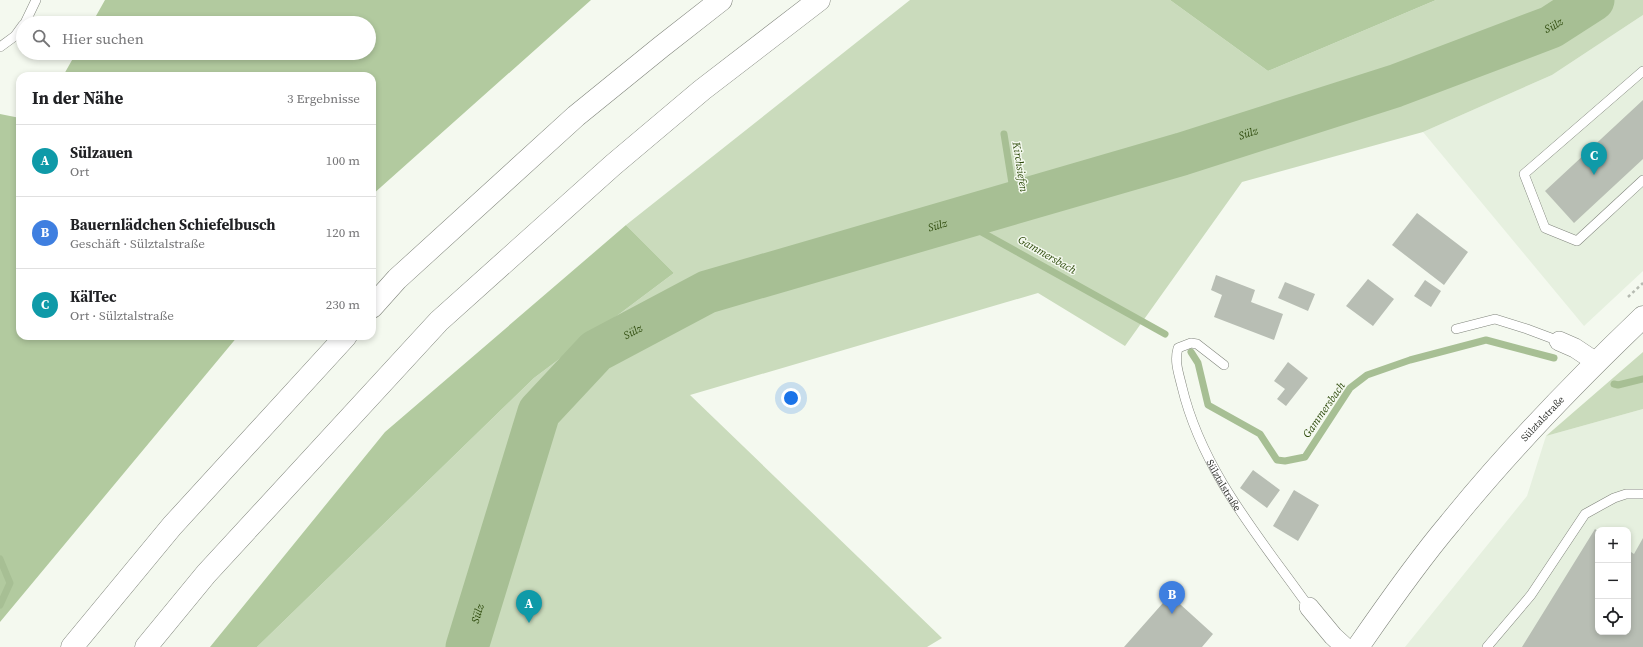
<!DOCTYPE html>
<html lang="de">
<head>
<meta charset="utf-8">
<style>
	:root { --surface:#fff; --page:#f6f6f6; --text:#202124; --muted:#757577; --line:#e0e0e0; --accent:#006cd3 }
	body { margin:0; font-family:"Source Serif 4",serif; background:var(--page); color:var(--text) }
	.controls { position:absolute; right:12px; bottom:12px; display:grid; overflow:hidden; border-radius:8px; box-shadow:0 2px 6px #0003 }
	.controls button { width:36px; height:36px; display:grid; place-items:center; padding:0; border:0; border-bottom:1px solid var(--line); background:var(--surface); color:var(--text); font:20px sans-serif }
	.you { position:absolute; left:791px; top:398px; width:14px; height:14px; margin:-10px; border:3px solid #fff; border-radius:50%; background:#1a73e8; box-shadow:0 0 0 6px #1a73e833 }
	.badge { display:grid; place-items:center; width:26px; height:26px; border-radius:50%; background:var(--accent); color:#fff; font-size:13px; font-weight:700 }
	.pin { position:absolute; translate:-50% -33px; filter:drop-shadow(0 1px 2px #0008) }
	.pin::after { content:''; position:absolute; top:21px; width:14px; height:12px; background:inherit; clip-path:polygon(0 0,100% 0,50% 100%) }
	.list { margin:0; padding:0; list-style:none }
	h2 { display:flex; justify-content:space-between; align-items:center; height:52px; margin:0; padding:0 16px; font-size:17px }
	h2 small { font-size:13px; font-weight:400; color:var(--muted) }
	.list li { display:grid; grid-template-columns:26px 1fr auto; gap:12px; align-items:center; box-sizing:border-box; height:72px; padding:0 16px; border-top:1px solid var(--line) }
	.list b { display:block; font-size:15px; white-space:nowrap }
	.list p { margin:0; font-size:13px; white-space:nowrap; color:var(--muted) }
	.list em { font-size:13px; font-style:normal; color:var(--muted) }
	.icon { flex:none; width:22px; height:22px; fill:none; stroke:currentColor; stroke-width:2; stroke-linecap:round; stroke-linejoin:round }
	.map { position:relative; flex:none; width:1643px; height:647px; overflow:hidden }
	.search { position:absolute; background:var(--surface); box-shadow:0 2px 6px #0003; left:16px; top:16px; width:360px; height:44px; display:flex; align-items:center; gap:10px; box-sizing:border-box; padding:0 14px; border-radius:22px; color:var(--muted); font-size:15px }
	.panel { position:absolute; background:var(--surface); box-shadow:0 2px 6px #0003; left:16px; top:72px; width:360px; height:268px; border-radius:12px }
	.map>svg:first-child { display:block }
</style>
</head>
<body>
<div class="map">
<svg width="1643" height="647" viewBox="0 0 1643 647">
	<rect width="100%" height="100%" fill="#f4f9ef"/>
	<!-- built -->
	<path fill="#e6f0df" fill-rule="evenodd" d="M1643,15V271L1584,326L1423,132L1552,75Z
		M1643,409V647H1405L1527,496L1546,436ZM1598,530H1628V632H1598Z"/>
	<!-- green -->
	<path fill="#cadbbc" d="M910,0H1170L1268,71L1436,0H1643V15L1552,75L1423,132L1242,182L1125,346L1038,293L690,395L942,638L927,647H257L534,378L674,273L626,225Z
		M1643,352V409L1546,436Z"/>
	<!-- forest -->
	<path fill="#b2ca9f" d="M105,0H591L372,195V76H63L76,53H369V23H92Z
		M1170,0H1436L1268,71Z
		M0,114L20,118V336H238L0,622Z
		M626,225L674,273L534,378L257,647H210L385,432Z"/>
	<g fill="none" stroke-linecap="round" stroke-linejoin="round">
		<!-- stream -->
		<path stroke="#a7bf94" stroke-width="7" d="M1004,134L1015,202
			M960,218L976,229L1165,334
			M1191,352L1198,363L1208,405L1260,434L1277,460L1285,461L1305,457L1350,388L1367,375L1410,360L1486,340L1554,358
			M1614,384L1618,385L1643,379
			M0,559L10,583L0,605"/>
		<!-- river -->
		<path stroke="#a7bf94" stroke-width="43" id="s1" d="M467,647L539,412L596,351L707,292L1182,154L1395,86L1551,27L1593,0"/>
	</g>
	<!-- building -->
	<path fill="#b8beb4" d="M1643,100V159L1574,223L1545,191Z
		M1417,213L1468,252L1444,285L1392,245Z
		M1216,275L1255,290L1251,302L1283,314L1274,340L1214,317L1222,295L1211,290Z
		M1368,279L1394,299L1373,326L1346,306Z
		M1425,280L1441,291L1431,307L1414,296Z
		M1285,282L1315,294L1308,311L1278,298Z
		M1288,362L1308,378L1286,406L1277,399L1285,389L1274,381Z
		M1253,470L1280,490L1267,508L1240,488Z
		M1294,490L1319,505L1298,541L1273,526Z
		M1595,529L1598,531V632H1628V550L1634,554L1643,538V647H1522Z
		M1170,595L1213,634L1202,647H1124Z"/>
	<g fill="none" stroke-linecap="round" stroke-linejoin="round">
		<defs>
			<g id="service">
				<path d="M25,23L36,0"/>
				<path d="M0,47L15,36L23,25"/>
				<path d="M1643,71L1524,174L1545,228L1577,241L1643,180"/>
				<path d="M1456,329L1495,319L1527,329L1559,341"/>
				<path id="s2" d="M1224,365L1197,344L1191,343L1178,348C1174,362 1179,374 1182,387C1202,471 1260,538 1309,607"/>
				<path d="M1487,647L1531,595L1585,514L1614,498L1626,494H1643"/>
			</g>
			<path id="minor" d="M1559,341L1575,348L1596,362
				M1309,607L1333,636L1345,647"/>
			<g id="secondary">
				<path id="s3" d="M1358,647C1387,605 1417,562 1450,523C1509,450 1575,382 1643,317"/>
			</g>
			<path id="motorway" d="M372,307L397,279L576,116L661,47L721,0
				M72,647L172,526L346,336
				M146,647L206,574L439,321L613,165L702,90L819,0"/>
		</defs>
		<!-- service casing -->
		<use href="#service" stroke="#80857c" stroke-width="10"/>
		<!-- minor casing -->
		<use href="#minor" stroke="#80857c" stroke-width="20"/>
		<!-- secondary casing -->
		<use href="#secondary" stroke="#80857c" stroke-width="23"/>
		<!-- motorway casing -->
		<use href="#motorway" stroke="#80857c" stroke-width="23"/>
		<!-- path -->
		<path stroke="#b6bbb2" stroke-width="2.5" stroke-dasharray="3 3" stroke-linecap="butt" d="M1628,297L1643,283"/>
		<!-- service -->
		<use href="#service" stroke="#fff" stroke-width="9"/>
		<!-- minor -->
		<use href="#minor" stroke="#fff" stroke-width="19"/>
		<!-- secondary -->
		<use href="#secondary" stroke="#fff" stroke-width="22"/>
		<!-- motorway -->
		<use href="#motorway" stroke="#fff" stroke-width="22"/>
	</g>
	<g text-anchor="middle" dominant-baseline="central" stroke-width="3" stroke-linejoin="round" paint-order="stroke">
		<!-- street labels -->
		<g font-size="10" fill="#30322e" stroke="#f4f9ef">
			<text stroke="none"><textPath href="#s3" startOffset="294">Sülztalstraße</textPath></text>
			<text stroke="none"><textPath href="#s2" startOffset="201">Sülztalstraße</textPath></text>
		</g>
		<!-- water labels -->
		<g font-size="11" font-style="italic" fill="#2e4b0c" stroke="#f4f9ef">
			<text stroke="none"><textPath href="#s1" startOffset="1343">Sülz</textPath></text>
			<text stroke="none"><textPath href="#s1" startOffset="1019">Sülz</textPath></text>
			<text transform="translate(1020 167) rotate(81)">Kirchsiefen</text>
			<text stroke="none"><textPath href="#s1" startOffset="695">Sülz</textPath></text>
			<text transform="translate(1047 255) rotate(30)">Gammersbach</text>
			<text stroke="none"><textPath href="#s1" startOffset="371">Sülz</textPath></text>
			<text transform="translate(1324 410) rotate(-55)">Gammersbach</text>
			<text stroke="none"><textPath href="#s1" startOffset="35">Sülz</textPath></text>
		</g>
	</g>
</svg>
<div class="controls">
<button>+</button>
<button>−</button>
<button><svg class="icon" aria-label="locate" viewBox="0 0 24 24"><circle cx="12" cy="12" r="6"/><path d="M12 2v4M12 18v4M2 12h4M18 12h4"/></svg></button>
</div>
<div class="you"></div>
<div class="pin badge" style="left:529px;top:623px;background:#0f9aa8">A</div>
<div class="pin badge" style="left:1172px;top:614px;background:#3f7fe0">B</div>
<div class="pin badge" style="left:1594px;top:175px;background:#0f9aa8">C</div>
<div class="search"><svg class="icon" aria-label="search" viewBox="0 0 24 24"><circle cx="10" cy="10" r="6"/><path d="M15 15l6 6"/></svg>Hier suchen</div>
<section class="panel">
<h2>In der Nähe<small>3 Ergebnisse</small></h2>
<ul class="list">
<li><span class="badge" style="background:#0f9aa8">A</span><div><b>Sülzauen</b><p>Ort</p></div><em>100 m</em></li>
<li><span class="badge" style="background:#3f7fe0">B</span><div><b>Bauernlädchen Schiefelbusch</b><p>Geschäft · Sülztalstraße</p></div><em>120 m</em></li>
<li><span class="badge" style="background:#0f9aa8">C</span><div><b>KälTec</b><p>Ort · Sülztalstraße</p></div><em>230 m</em></li>
</ul>
</section>
</div>
</body>
</html>
